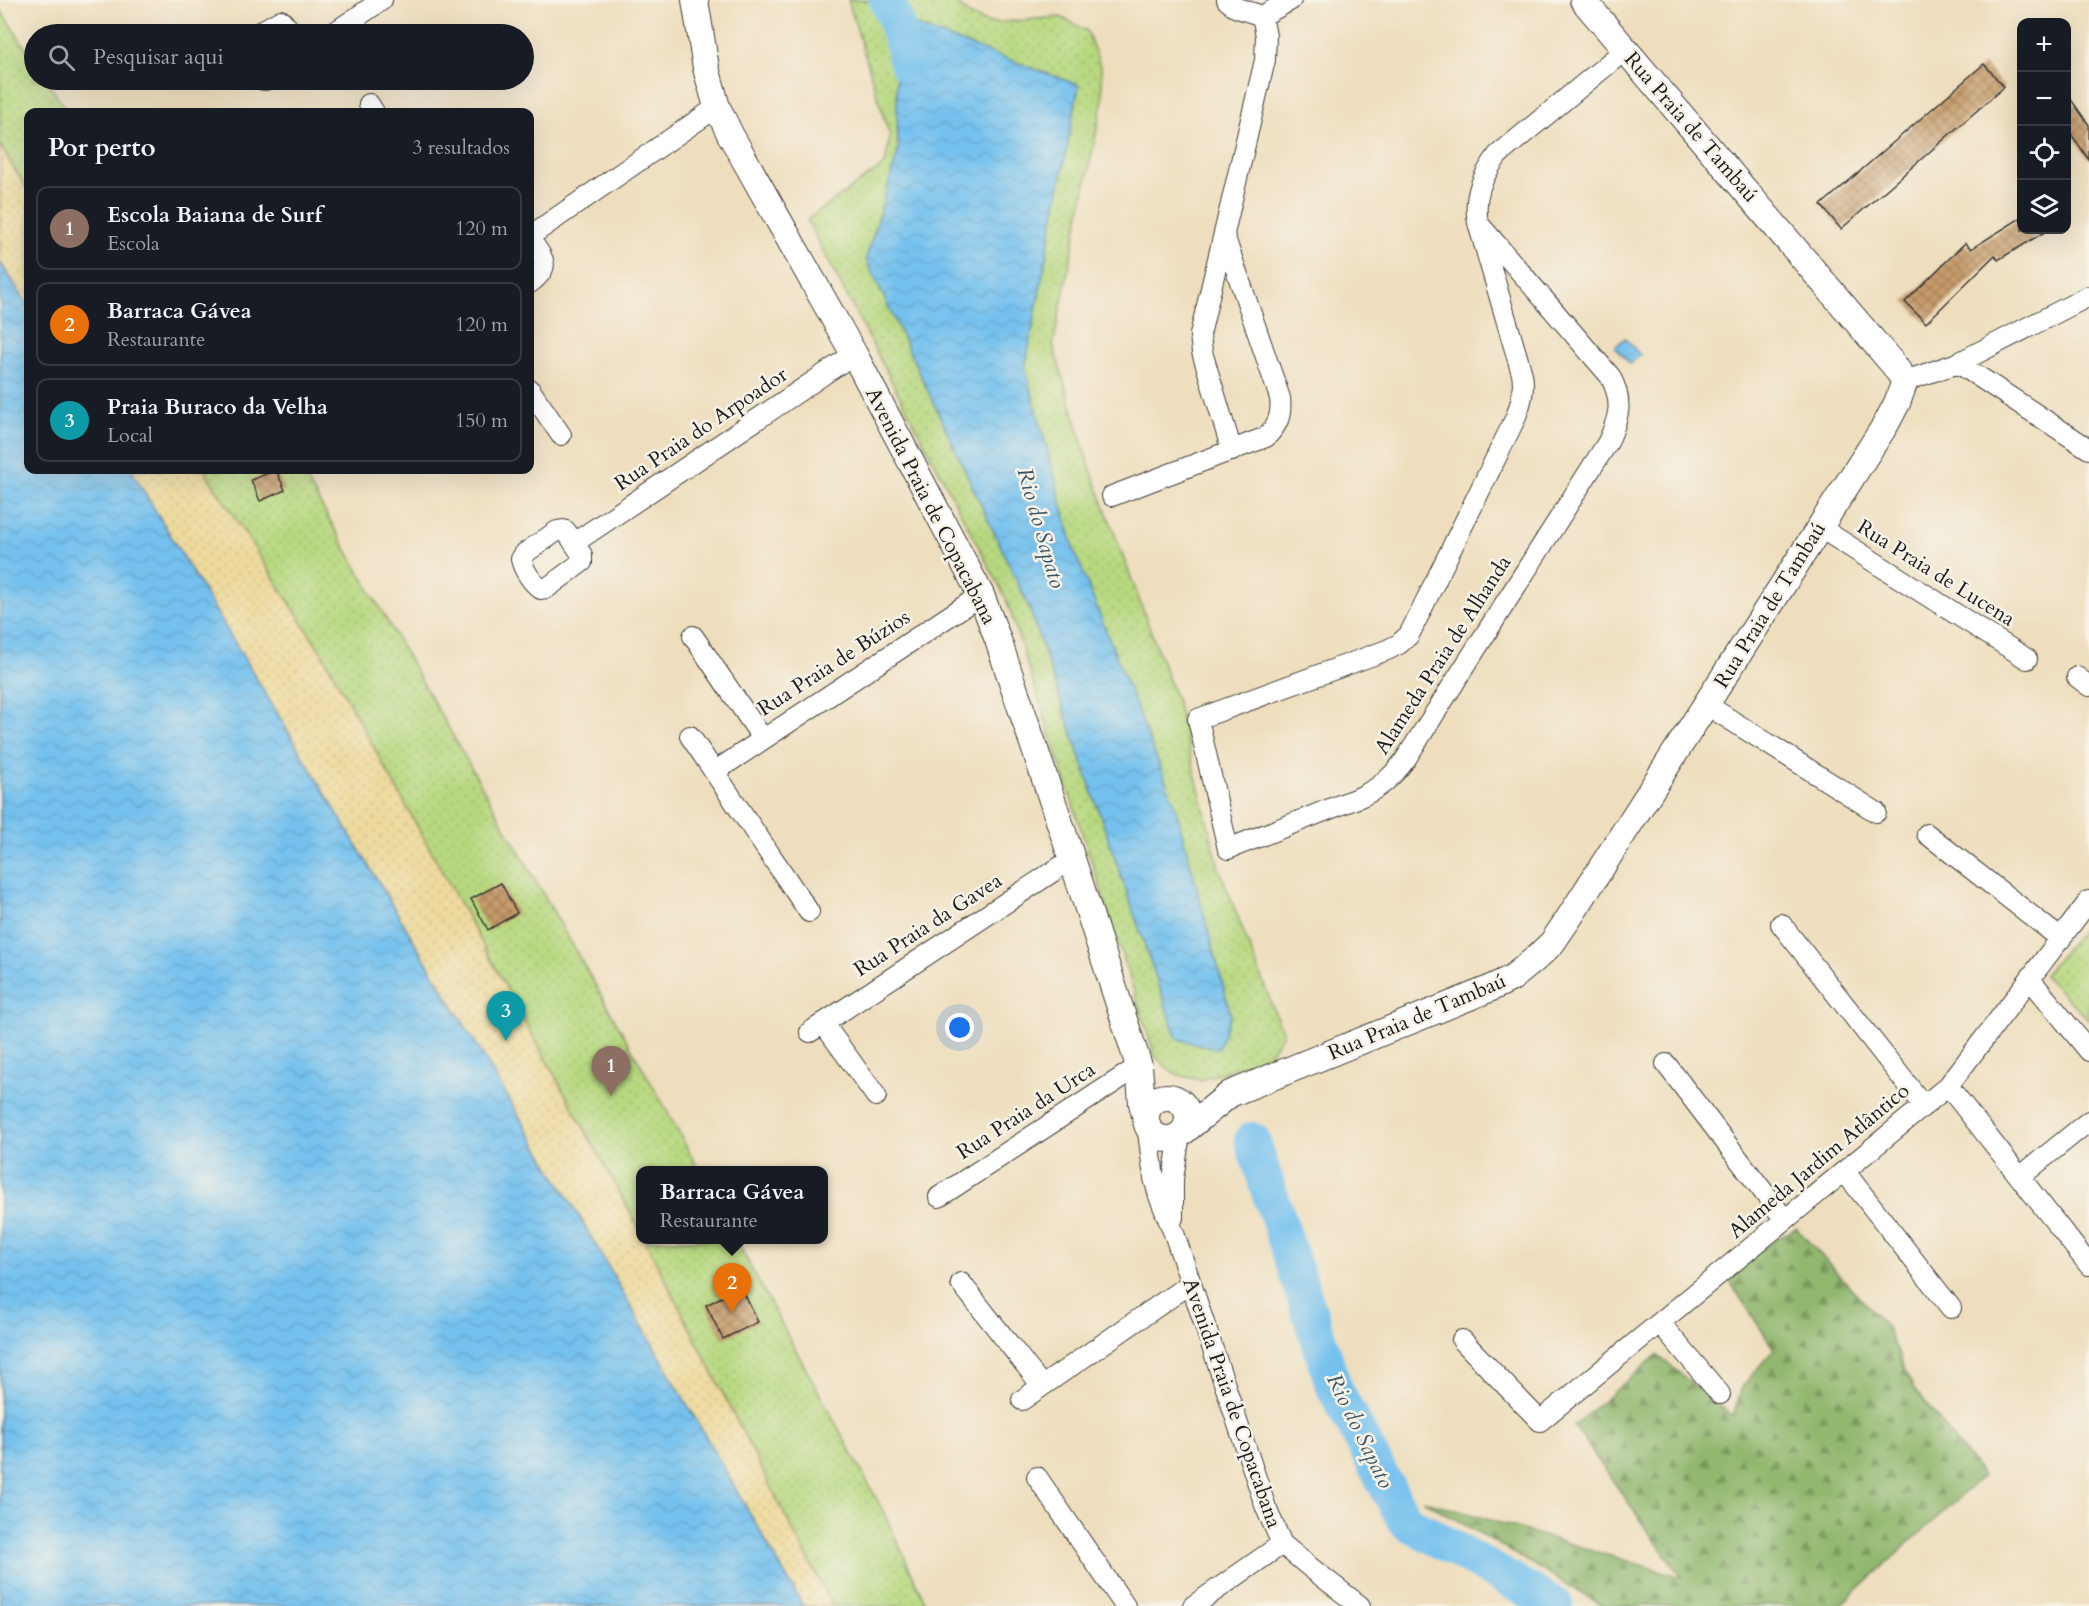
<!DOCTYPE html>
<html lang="pt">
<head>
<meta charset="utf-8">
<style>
	:root { --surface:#171b24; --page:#20242c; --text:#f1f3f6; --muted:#9ea1a6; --line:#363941; --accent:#7c3aed }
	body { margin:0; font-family:Cardo,serif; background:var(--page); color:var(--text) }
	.controls { position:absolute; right:18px; top:18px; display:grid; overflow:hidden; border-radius:12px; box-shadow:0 6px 24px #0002 }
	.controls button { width:54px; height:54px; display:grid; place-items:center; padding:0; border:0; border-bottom:2px solid var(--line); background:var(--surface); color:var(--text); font:30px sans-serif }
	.you { position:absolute; left:960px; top:1028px; width:21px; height:21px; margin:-15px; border:4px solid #fff; border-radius:50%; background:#1a73e8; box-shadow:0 0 0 9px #1a73e833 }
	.badge { display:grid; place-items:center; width:39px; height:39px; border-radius:50%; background:var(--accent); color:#fff; font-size:20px; font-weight:700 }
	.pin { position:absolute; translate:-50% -50px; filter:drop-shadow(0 2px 3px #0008) }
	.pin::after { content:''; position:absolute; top:32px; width:21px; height:18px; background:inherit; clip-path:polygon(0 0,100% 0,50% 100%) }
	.popup { position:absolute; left:636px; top:1166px; width:192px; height:78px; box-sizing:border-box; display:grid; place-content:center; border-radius:12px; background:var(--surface); filter:drop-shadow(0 2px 4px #0005); font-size:20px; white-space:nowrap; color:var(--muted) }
	.popup b { font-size:22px; color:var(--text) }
	.popup::after { content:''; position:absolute; left:50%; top:100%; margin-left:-12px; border:12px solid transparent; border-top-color:var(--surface) }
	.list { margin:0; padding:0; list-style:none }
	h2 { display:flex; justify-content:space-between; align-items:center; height:78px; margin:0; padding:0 24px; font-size:26px }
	h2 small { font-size:20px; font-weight:400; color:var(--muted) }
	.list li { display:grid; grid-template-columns:39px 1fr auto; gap:18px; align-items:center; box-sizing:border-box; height:84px; margin:0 12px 12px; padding:0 12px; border:2px solid var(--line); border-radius:12px }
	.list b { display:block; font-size:22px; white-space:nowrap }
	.list p { margin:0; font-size:20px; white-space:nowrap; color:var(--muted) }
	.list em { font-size:20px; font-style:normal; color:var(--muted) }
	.icon { flex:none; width:33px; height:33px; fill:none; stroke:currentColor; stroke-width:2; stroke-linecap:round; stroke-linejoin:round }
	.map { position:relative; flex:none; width:2089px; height:1606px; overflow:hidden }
	.search { position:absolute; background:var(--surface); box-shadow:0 6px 24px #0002; left:24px; top:24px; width:510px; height:66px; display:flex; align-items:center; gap:15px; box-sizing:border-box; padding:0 21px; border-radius:33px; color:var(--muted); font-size:22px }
	.panel { position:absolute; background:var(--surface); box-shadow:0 6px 24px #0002; left:24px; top:108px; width:510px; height:366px; border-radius:12px }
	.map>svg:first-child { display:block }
</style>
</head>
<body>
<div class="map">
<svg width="2089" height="1606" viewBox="0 0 2089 1606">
	<defs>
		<pattern id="grass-dots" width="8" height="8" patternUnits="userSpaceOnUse" patternTransform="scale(1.5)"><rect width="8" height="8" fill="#b7d87f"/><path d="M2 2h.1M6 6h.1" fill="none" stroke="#9db96d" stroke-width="1.8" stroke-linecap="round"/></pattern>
		<pattern id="forest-firs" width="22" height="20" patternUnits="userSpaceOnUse" patternTransform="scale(1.5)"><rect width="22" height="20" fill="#91b86e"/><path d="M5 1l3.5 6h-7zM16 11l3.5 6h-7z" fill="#76955a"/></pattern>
		<pattern id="sand-dots" width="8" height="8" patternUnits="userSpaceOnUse" patternTransform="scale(1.5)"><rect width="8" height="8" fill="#eeda9e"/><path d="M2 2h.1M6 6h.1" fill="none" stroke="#ccba88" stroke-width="1.8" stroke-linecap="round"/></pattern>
		<pattern id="water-waves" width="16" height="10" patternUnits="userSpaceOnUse" patternTransform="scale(1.5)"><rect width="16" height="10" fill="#74c1ee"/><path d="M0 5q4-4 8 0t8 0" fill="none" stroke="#64a5cc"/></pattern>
		<pattern id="building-cross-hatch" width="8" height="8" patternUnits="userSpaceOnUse" patternTransform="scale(1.5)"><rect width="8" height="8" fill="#c79c6a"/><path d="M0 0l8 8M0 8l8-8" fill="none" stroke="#a17e56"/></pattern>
	</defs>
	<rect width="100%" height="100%" fill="#f7f3e8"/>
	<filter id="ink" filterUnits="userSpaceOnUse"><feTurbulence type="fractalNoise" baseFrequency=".0167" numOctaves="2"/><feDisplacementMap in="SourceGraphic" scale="12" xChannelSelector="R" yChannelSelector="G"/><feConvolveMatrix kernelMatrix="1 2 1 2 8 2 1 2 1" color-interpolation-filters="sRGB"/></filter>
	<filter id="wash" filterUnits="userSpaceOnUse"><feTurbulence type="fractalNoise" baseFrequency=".008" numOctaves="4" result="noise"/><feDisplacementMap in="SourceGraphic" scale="24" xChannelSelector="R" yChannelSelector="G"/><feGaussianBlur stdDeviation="1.35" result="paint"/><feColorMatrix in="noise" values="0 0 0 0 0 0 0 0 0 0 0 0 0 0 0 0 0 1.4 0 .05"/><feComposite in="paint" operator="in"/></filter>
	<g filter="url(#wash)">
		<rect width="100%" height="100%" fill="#eedebd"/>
		<!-- grass -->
		<path fill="url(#grass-dots)" stroke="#6a7a4e" stroke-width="1.5" d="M848,0H953L971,16L990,23L1061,17L1087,31L1101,68L1103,99L1053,345L1087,459L1177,702L1219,868L1283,1034L1268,1056L1201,1080L1174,1074L1155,1056L1006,599L807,220L885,164L890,137Z
			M0,9L34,61V80H46L68,112H28V191L0,145Z
			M204,470H301L666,1109L699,1170H640V1230L320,650Z
			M2089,922V1020L2044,975Z
			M645,1240H736L881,1507L927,1606H833L792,1529Z"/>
		<!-- forest -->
		<path fill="url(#forest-firs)" stroke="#566a45" stroke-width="1.5" d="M1796,1228L1886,1326L1913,1387L1983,1476L1839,1606H1603L1423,1500L1681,1577L1574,1426L1657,1355L1733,1416L1742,1387L1774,1349L1723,1271Z"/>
		<!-- sand -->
		<path fill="url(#sand-dots)" stroke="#857b5d" stroke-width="1.5" d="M0,145L28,191V305L0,262Z
			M131,470H204L320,650L640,1230V1240H645L792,1529L833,1606H803L575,1209Z"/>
		<!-- water -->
		<path fill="url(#water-waves)" stroke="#486e85" stroke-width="1.5" d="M895,18L1079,85L1025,368L1074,550L1174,802L1231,1015L1218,1049L1177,1039L1028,605L866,259L898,152Z
			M0,262L28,305V470H131L575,1209L803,1606H0Z
			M1625,338L1640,355L1630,364L1615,347Z"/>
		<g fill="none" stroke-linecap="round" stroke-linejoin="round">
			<!-- river -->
			<path stroke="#74c1ee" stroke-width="36" d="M887,0L895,18L908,65
				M1252,1140L1335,1389L1405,1521L1556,1606"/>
		</g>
		<g id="blocks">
			<!-- building -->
			<path fill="url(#building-cross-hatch)" d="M1984,64L2004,87L1841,229L1821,205Z
				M2067,94L2089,125V160L2067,128Z
				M2022,217V230H2048L1998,260L1995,255L1926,323L1905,302L1965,243L1971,249Z
				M276,470L285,490L260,501L251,480Z
				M501,883L517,913L488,930L471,899Z
				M741,1287L758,1322L723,1339L706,1305Z"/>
		</g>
	</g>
	<g filter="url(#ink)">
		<use href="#blocks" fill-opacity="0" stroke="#3c3934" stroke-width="1.5"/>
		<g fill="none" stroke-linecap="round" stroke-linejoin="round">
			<defs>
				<path id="minor" d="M1227,0L1235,7L1262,16
					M256,34L281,20L293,34
					M332,34L382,0
					M264,80H265
					M369,104L374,112
					M1478,223L1610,376C1624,402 1619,417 1608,442L1405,760C1392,777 1380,788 1360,797L1228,849L1198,719L1387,650L1399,644L1409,635L1515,419C1521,403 1525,391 1522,374L1478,223C1473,195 1482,177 1498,155L1625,50
					M530,236L717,107
					M530,239C543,259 553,266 530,283
					M1958,363L2089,449
					M1905,381L1958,363L2089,296
					M530,390L561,435
					M1232,451L1202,352L1200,335L1265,60L1266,36L1262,16L1291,0
					M1112,496L1266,437C1278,425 1282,415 1280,398L1224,235
					M1819,527L2027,659
					M563,530L566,531L582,555V562L547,588L541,589C532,583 523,569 521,559L525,553L557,531Z
					M574,543L854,354
					M693,636L763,739
					M2077,677L2089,686
					M1707,705L1876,812
					M690,736L809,912
					M714,772L981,595
					M1927,834L2061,939
					M1781,924L1924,1106
					M2030,979L2089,1051
					M823,1023L876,1096
					M810,1032L1072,859
					M1666,1064L1785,1220
					M1948,1086L2089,1265
					M1147,1124L1154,1178L1159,1196L1175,1236L1266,1508L1282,1544L1311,1568L1360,1606
					M1845,1172L1951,1308
					M2020,1177L2089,1121
					M939,1197L1139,1066
					M1173,1218V1179L1180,1134
					M961,1283L1042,1386
					M1660,1323L1720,1394
					M1462,1340L1540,1421L1948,1086L2089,901
					M1022,1400L1191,1283
					M1037,1477L1125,1606
					M1193,1606L1282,1544"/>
				<path id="tertiary" d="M695,0L706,68L717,107L730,134L854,354L981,595L998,640L1072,859L1139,1066L1142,1103L1146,1120
					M1146 1118a21 21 0 1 1 42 0a21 21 0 1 1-42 0Z
					M1183,1132L1230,1094L1489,989L1512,978L1534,960L1552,943L1569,918L1886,424L1897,403L1905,381L1893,364L1583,0"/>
			</defs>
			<!-- minor casing -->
			<use href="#minor" stroke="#3c3934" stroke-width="22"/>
			<!-- tertiary casing -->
			<use href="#tertiary" stroke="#3c3934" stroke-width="28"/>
			<!-- minor -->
			<use href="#minor" stroke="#fff" stroke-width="20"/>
			<!-- tertiary -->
			<use href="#tertiary" stroke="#fff" stroke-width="26"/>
		</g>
	</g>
	<g text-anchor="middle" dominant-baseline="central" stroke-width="5" stroke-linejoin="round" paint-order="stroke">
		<!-- street labels -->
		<g font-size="21" fill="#1c1c1c" stroke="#f7f3e8">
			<text transform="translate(1691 127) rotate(49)">Rua Praia de Tambaú</text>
			<text transform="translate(701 429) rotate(-34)">Rua Praia do Arpoador</text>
			<text transform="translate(931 506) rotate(63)">Avenida Praia de Copacabana</text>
			<text transform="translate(1936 573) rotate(32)">Rua Praia de Lucena</text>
			<text transform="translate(1770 605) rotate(-58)">Rua Praia de Tambaú</text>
			<text transform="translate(1443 655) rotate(-57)">Alameda Praia de Alhanda</text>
			<text transform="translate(834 663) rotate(-33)">Rua Praia de Búzios</text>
			<text transform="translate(928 925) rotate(-33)">Rua Praia da Gavea</text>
			<text transform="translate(1417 1017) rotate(-23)">Rua Praia de Tambaú</text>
			<text transform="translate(1026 1111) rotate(-33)">Rua Praia da Urca</text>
			<text transform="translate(1819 1161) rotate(-40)">Alameda Jardim Atlântico</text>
			<text transform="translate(1232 1403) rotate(71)">Avenida Praia de Copacabana</text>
		</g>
		<!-- water labels -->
		<g font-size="22" font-style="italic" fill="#3b5666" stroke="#f7f3e8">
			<text transform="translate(1041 528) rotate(74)">Rio do Sapato</text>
			<text transform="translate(1360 1431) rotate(64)">Rio do Sapato</text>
		</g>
	</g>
</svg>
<div class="controls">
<button>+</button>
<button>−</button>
<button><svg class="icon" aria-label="locate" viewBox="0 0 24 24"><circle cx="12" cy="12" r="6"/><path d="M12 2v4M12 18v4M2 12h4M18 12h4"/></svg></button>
<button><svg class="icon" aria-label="layers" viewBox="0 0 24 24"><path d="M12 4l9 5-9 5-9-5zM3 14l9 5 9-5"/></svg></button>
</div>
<div class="you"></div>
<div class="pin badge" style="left:611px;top:1096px;background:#8d6e63">1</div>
<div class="pin badge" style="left:732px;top:1313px;background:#e8710a">2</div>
<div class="popup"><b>Barraca Gávea</b>Restaurante</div>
<div class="pin badge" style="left:506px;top:1041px;background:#0f9aa8">3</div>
<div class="search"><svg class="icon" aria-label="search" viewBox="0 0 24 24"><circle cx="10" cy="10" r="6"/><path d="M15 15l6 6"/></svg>Pesquisar aqui</div>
<section class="panel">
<h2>Por perto<small>3 resultados</small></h2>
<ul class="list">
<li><span class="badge" style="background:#8d6e63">1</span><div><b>Escola Baiana de Surf</b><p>Escola</p></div><em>120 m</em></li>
<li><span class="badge" style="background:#e8710a">2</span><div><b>Barraca Gávea</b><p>Restaurante</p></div><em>120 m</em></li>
<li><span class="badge" style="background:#0f9aa8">3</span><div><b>Praia Buraco da Velha</b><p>Local</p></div><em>150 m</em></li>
</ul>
</section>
</div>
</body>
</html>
